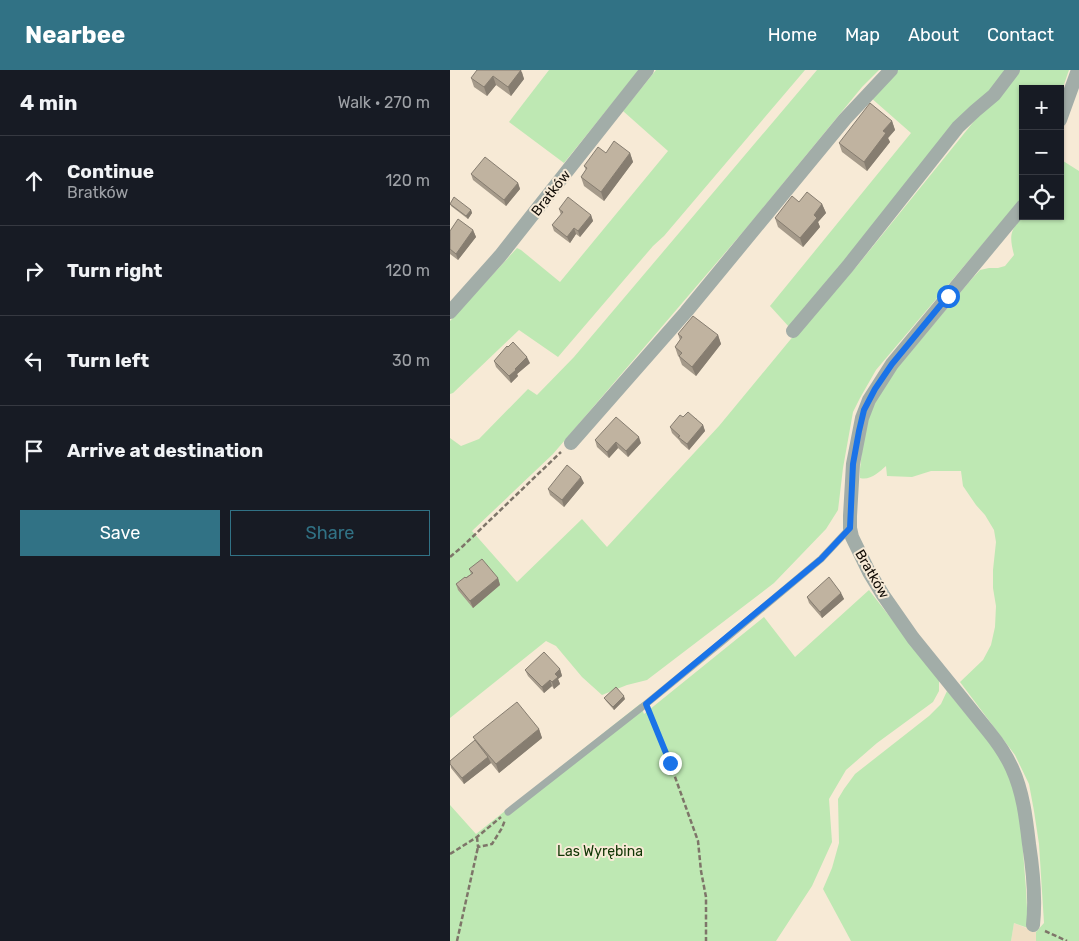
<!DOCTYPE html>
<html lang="en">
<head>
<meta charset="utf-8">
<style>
	:root { --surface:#171b24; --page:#20242c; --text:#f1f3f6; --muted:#9ea1a6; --line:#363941; --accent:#317285 }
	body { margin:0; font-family:Rubik,sans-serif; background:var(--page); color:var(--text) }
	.controls { position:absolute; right:15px; top:15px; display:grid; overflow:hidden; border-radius:0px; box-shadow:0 1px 4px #0004 }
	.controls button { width:45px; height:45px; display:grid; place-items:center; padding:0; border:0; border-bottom:1px solid var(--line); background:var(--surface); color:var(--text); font:25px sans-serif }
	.stop { position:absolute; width:15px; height:15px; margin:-11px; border:4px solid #1a73e8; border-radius:50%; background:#fff }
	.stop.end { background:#1a73e8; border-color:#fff; box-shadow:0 1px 5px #0008 }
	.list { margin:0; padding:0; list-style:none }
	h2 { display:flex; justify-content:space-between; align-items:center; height:65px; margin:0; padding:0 20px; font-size:21px }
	h2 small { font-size:16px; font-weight:400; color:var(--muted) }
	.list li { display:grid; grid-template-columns:32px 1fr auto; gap:15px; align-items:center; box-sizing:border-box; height:90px; padding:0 20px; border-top:1px solid var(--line) }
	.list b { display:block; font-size:19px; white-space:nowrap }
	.list p { margin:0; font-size:16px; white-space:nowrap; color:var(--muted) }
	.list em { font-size:16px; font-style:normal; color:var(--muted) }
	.actions { display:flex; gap:10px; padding:15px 20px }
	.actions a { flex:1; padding:11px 0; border:1px solid var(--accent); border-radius:0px; text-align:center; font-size:18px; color:var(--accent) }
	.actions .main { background:var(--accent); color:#fff }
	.icon { flex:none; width:28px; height:28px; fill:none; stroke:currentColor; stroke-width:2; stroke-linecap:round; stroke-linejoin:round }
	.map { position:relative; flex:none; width:629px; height:871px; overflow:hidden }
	header { display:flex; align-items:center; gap:30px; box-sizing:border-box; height:70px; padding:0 25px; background:var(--accent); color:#fff }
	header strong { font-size:24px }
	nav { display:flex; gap:28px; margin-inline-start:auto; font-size:18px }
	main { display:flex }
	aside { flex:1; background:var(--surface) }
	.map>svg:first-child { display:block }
</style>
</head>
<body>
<header>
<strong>Nearbee</strong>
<nav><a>Home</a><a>Map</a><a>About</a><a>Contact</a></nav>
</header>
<main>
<aside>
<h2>4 min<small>Walk · 270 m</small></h2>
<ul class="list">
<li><svg class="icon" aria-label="ahead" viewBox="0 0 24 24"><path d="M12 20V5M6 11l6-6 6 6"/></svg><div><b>Continue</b><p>Bratków</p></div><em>120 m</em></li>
<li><svg class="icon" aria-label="right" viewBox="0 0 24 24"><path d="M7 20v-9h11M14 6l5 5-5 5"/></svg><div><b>Turn right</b></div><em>120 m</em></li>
<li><svg class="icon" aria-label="left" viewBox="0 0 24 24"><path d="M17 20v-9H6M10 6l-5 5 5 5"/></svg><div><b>Turn left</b></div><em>30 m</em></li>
<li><svg class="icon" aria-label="arrive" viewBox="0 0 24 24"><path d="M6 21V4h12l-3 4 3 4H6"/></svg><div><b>Arrive at destination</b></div></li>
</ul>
<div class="actions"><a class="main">Save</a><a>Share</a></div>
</aside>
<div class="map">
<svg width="629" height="871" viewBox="0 0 629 871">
	<rect width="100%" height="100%" fill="#f7ead6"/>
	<!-- built -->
	<path fill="#f0dfc4" d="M564,853L586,862V871H561Z"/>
	<!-- green -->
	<path fill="#bee8b3" d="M99,0H189L114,93L59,52Z
		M206,0H355L214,166L203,176L108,287L69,260L3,323L0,324V251L67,178L71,180L110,212L218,81L173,41Z
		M367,0H429L412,17L298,156L103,384L22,461L67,512L132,449L157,477L269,356L345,264L407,196L525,50L569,0H619L610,26V19H573V130L565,136L426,300L410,328L403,342L393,398L388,440L376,459L324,513L197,610L177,615L152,625L132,607L106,576L96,571L0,648V368L11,376L29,369L78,319L87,325L124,287Z
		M447,0H558L340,258L320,236L461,63L420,27Z
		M610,89L629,101V871H586V862L594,853L589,774L584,741L579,714L565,685L510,612L533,590L541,575L545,557L546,536L543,518V500L546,472L544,460L535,445L526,435L513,416L511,401H481L462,407L437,406L436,396C429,402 420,411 410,408V399L413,372L420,342L433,315L519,212L530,200L539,198H548L555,196L564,185C559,165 560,161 573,146H610Z
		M419,520L489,610V621L483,632L427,673L396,700L379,729L382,772L362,816L326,871H0V735L26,764L190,634L194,644L314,547L345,587Z
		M497,621L555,691L570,743L576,819L578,858L564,853L561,871H401L373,819L382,798L389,773L388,729L394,719L405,704L479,646L491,634Z"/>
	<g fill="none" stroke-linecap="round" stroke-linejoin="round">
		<!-- path -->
		<path stroke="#7e7569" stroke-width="2.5" stroke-dasharray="5 2.5" stroke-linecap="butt" d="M0,487L13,476L111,382
			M200,644L220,693L248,771L251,801L256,827V871
			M27,767L28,777L42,774L52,758L55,750
			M0,784L27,767L51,747
			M595,861L617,871
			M7,871L28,777"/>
		<!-- service -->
		<path stroke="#a2ada8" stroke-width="7" d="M58,742L196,634L273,571L371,489L400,458"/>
		<!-- minor -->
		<path stroke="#a2ada8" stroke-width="14" d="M610,50L628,0
			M573,136L442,294L419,330L412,348L403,394L400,446V458L402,467L419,502L433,525L463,568L539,662C548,673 556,685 562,698C573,722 576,748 579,774C583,800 586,828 583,855
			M0,242L50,186L197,0
			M343,261L398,196L508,57L525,41L544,25L563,0
			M121,373L236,242L395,49L441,0"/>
	</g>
	<!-- wall -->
	<path fill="#a59a8a" d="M72,2L74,9L61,26L46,15L37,26L24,17L21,8Z
		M442,51L445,60L438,68L440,72L417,101L392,82L389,73Z
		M156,83H180L183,92L154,131L134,116L131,107L136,100L134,96Z
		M21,104L68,113L70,119L56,136L23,110Z
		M349,132L372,134L376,143L368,152L370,157L353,177L328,157L325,148Z
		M0,133L21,140L22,143L18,149L1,136Z
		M109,139L141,145L143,151L130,167L126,164L120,173L104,161L102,155L111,145Z
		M23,160L26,167L8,190L0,184V161Z
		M228,264L268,265L271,274L246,306L232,295L229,287L228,286L225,277L230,270Z
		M44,291L80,293L67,304L68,306L61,313L46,297Z
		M233,347L246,348L247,350L253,355L255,361L239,380L231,373L229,370L222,363L220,357Z
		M145,370L191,373L178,387L168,378L159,388L147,377Z
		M134,413L114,437L100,425L98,419Z
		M19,499L48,508L50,515L23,538L8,520L6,514L21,504Z
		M391,523L394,529L372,548L359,533L357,527Z
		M110,599L112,606L108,609L110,614L104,619L102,616L94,623L78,606L75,600Z
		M154,628L175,629L164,640L156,631Z
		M89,659L92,668L49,703L41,693L14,714L1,698L0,691L25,670L23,667Z"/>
	<!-- shaded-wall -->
	<path fill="#867d70" d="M68,0H71L74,9L61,26L58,17Z
		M43,6L46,15L37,26L34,17Z
		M442,51L445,60L438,68L440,72L417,101L414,92L433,61Z
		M180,83L183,92L154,131L151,122Z
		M68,113L70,119L56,136L54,130Z
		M372,134L376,143L368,152L370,157L353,177L350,168L364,145Z
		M21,140L22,143L18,149L16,146Z
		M141,145L143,151L130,167L128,161Z
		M124,158L126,164L120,173L117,167Z
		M23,160L26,167L8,190L6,184Z
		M268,265L271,274L246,306L242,297Z
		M77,287L80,293L67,304L68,306L61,313L59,306L65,299Z
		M253,355L255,361L239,380L237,374Z
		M189,367L191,373L178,387L176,381Z
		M166,372L168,378L159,388L157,382Z
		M131,407L134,413L114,437L112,430Z
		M48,508L50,515L23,538L20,531Z
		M391,523L394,529L372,548L370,542Z
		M110,599L112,606L108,609L110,614L104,619L102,612L105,604Z
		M100,610L102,616L94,623L92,617Z
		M174,626L175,629L164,640L163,637Z
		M89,659L92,668L49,703L46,694Z
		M38,687L41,693L14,714L12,708Z"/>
	<!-- building -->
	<path fill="#c0b3a0" stroke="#867d70" d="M27,0H71L58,17L43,6L34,17L21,8Z
		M420,33L442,51L433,61L436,63L414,92L389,73Z
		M164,71L180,83L151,122L131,107L137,98L134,96L148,77L156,83Z
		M35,87L68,113L54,130L21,104Z
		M357,122L372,134L364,145L367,148L350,168L325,148L342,126L349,132Z
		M4,127L21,140L16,146L0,134Z
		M118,127L141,145L128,161L124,158L117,167L102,155L113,142L109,139Z
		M8,149L23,160L6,184L0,179V161Z
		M243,246L268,265L242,297L229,286L232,283L225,277L232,267L228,264Z
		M63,272L77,287L65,299L66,300L59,306L44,291L57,276L58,277Z
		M238,342L253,355L237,374L228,367L230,366L220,357L230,345L233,347Z
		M166,347L189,367L176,381L166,372L157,382L145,370Z
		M117,395L131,407L112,430L98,419Z
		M32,489L48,508L20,531L6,514L15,507L16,508L23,503L19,499Z
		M379,507L391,523L370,542L357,527Z
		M94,582L110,599L105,604L108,607L102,612L100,610L92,617L75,600Z
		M166,617L174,626L163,637L154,628Z
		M67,632L89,659L46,694L23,667Z
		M25,670L38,687L12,708L0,694V691Z"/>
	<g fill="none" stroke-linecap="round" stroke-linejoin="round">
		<!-- route -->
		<path stroke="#1a73e8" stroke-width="6" d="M220,693L196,634L371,489L400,458L403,394L409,361L414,340L425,319L442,294L498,226"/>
	</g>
	<g text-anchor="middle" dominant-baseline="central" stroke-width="4" stroke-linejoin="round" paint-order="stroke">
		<!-- street labels -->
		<g font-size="14" fill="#120d07" stroke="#f7ead6">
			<text transform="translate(101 123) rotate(-52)">Bratków</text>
			<text transform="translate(422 504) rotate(60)">Bratków</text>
		</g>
		<!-- park labels -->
		<g font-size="14" fill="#103604" stroke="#f7ead6">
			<text x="150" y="781">Las Wyrębina</text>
		</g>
	</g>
</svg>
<div class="controls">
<button>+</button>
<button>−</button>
<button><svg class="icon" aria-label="locate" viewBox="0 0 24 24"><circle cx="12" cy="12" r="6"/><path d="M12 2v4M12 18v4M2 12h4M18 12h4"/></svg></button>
</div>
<div class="stop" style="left:498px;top:226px"></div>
<div class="stop end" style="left:220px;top:693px"></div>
</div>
</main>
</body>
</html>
